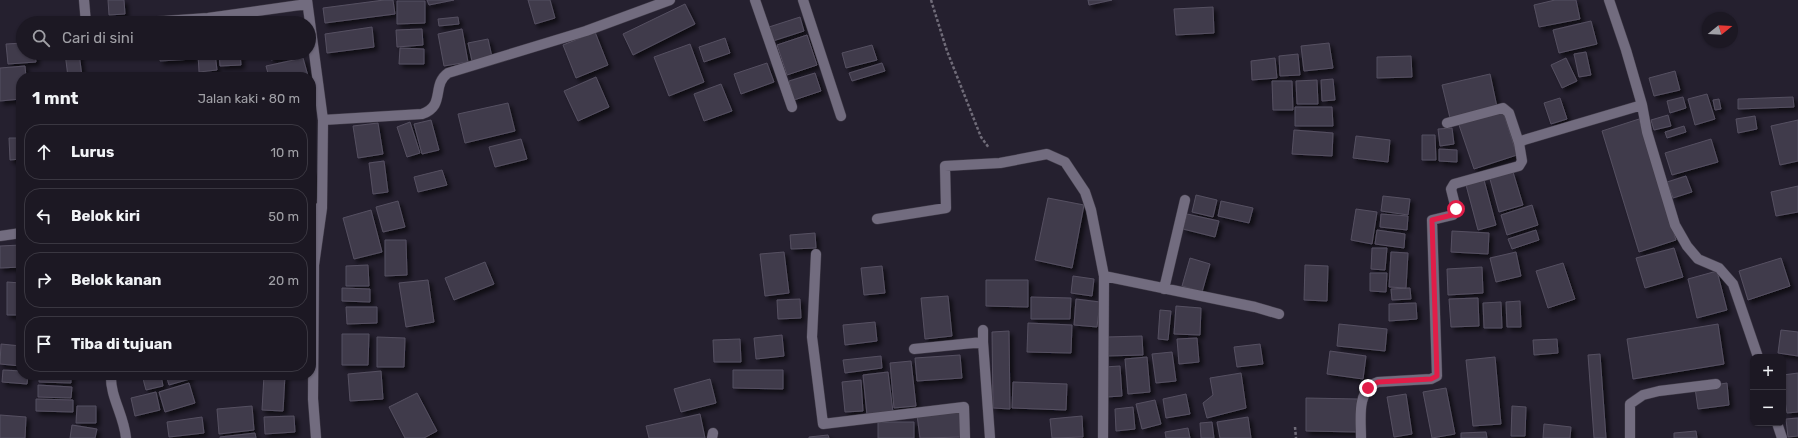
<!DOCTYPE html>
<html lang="id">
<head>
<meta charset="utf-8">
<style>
	:root { --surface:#1c1823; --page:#25212b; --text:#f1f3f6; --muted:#a0a0a6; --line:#3a3741 }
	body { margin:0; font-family:Rubik,sans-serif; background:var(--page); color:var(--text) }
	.controls { position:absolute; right:12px; bottom:12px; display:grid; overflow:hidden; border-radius:8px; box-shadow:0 1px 3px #0004 }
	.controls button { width:36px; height:36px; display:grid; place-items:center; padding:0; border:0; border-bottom:1px solid var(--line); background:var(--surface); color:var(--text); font:20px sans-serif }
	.compass { position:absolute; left:1702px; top:12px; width:36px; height:36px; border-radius:50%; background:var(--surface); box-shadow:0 1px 3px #0004; rotate:72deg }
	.stop { position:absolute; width:12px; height:12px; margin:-9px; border:3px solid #e11d48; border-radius:50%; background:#fff }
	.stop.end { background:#e11d48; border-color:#fff; box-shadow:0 1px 4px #0008 }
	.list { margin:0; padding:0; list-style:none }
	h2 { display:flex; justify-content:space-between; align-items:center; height:52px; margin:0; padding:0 16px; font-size:17px }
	h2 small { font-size:13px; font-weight:400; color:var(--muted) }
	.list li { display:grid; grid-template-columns:26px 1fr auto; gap:12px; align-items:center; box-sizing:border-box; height:56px; margin:0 8px 8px; padding:0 8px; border:1px solid var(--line); border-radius:16px }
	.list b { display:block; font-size:15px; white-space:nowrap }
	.list em { font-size:13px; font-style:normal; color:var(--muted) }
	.icon { flex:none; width:22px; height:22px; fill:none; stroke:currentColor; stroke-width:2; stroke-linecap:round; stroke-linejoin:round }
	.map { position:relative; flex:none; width:1798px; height:438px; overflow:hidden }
	.search { position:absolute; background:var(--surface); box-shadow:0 1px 3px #0004; left:16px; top:16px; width:300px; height:44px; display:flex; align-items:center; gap:10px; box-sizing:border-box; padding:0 14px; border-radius:22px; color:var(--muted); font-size:15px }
	.panel { position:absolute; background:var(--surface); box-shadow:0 1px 3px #0004; left:16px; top:72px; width:300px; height:308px; border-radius:16px }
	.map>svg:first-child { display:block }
</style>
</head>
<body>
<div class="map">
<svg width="1798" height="438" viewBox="0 0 1798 438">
	<defs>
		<filter id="shadow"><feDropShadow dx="3.5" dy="3.5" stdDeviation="2" flood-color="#0009"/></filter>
	</defs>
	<rect width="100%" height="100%" fill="#25202f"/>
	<!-- building -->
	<path fill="#413b4c" stroke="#555061" filter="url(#shadow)" d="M108,0H124L125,14L109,15Z
		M384,0H393L395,14L325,23L323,8Z
		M427,0H454L429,5Z
		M528,0H550L555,18L535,24Z
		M1088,0H1112L1089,5Z
		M1555,0H1576L1580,19L1539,27L1534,5Z
		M397,1H425V23L397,24Z
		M685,4L695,24L633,55L623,34Z
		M1213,7L1214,33L1176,35L1174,9Z
		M458,17L459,24L439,26L438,19Z
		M800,17L804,31L773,41L769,27Z
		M1591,21L1597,44L1559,53L1553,30Z
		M372,27L374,47L327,53L325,34Z
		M422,29L423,45L397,47L396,30Z
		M462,29L468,62L444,66L438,34Z
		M595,32L608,65L576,78L563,45Z
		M807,35L817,65L787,75L777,45Z
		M725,38L730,53L704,62L699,47Z
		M488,39L492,57L472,61L468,43Z
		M23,43V53H35L36,62L8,64L6,44Z
		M1329,43L1333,68L1304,71L1301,46Z
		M690,44L704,82L669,96L654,57Z
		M872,45L877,60L846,68L842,53Z
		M400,48L424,49V64H399Z
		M1586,52L1591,75L1579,77L1574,54Z
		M65,53H79L82,77H68Z
		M160,53H194V59L160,61Z
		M198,53H215L217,70L199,72Z
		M219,53H240L241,65L220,66Z
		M270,53H289V56L271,60Z
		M1298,54L1300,75L1280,76L1279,56Z
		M1411,56L1412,77L1377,78V57Z
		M303,58L308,76L269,77L266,66Z
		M1275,58L1277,78L1252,80L1251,61Z
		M1566,58L1577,81L1562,88L1551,65Z
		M767,63L774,82L741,94L734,74Z
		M882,63L885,71L852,81L849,73Z
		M25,66L26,77H21V99L0,101V68Z
		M1675,71L1680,90L1654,96L1649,78Z
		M815,73L821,91L794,100L789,81Z
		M1490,74L1497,107L1450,118L1442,85Z
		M596,77L609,107L578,121L564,91Z
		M1333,79L1335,100L1322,101L1321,80Z
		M1317,80L1318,104H1297L1296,81Z
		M1272,81H1292L1293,110H1273Z
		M721,84L732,111L704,121L694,94Z
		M1707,94L1715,119L1695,125L1688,99Z
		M1683,97L1686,108L1670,113L1667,101Z
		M1793,97L1794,107L1738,109V99Z
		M1560,98L1567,119L1551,124L1544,103Z
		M1719,99L1721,109L1715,110L1713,100Z
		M508,103L515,131L465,143L458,114Z
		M1295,107H1332L1333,126H1295Z
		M1503,111L1517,155L1474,169L1459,125Z
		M1668,115L1671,126L1654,130L1651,120Z
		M1755,116L1757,129L1738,133L1736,119Z
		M1639,119L1676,240L1639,252L1602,131Z
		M431,120L439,150L422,154L414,124Z
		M1798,120V161L1780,165L1771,126Z
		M410,122L420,153L407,157L397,127Z
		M378,123L383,154L358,158L353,126Z
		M1684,126L1686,132L1667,138L1665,132Z
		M1452,128L1454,144L1440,146L1438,129Z
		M1294,130L1333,133L1332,156L1292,154Z
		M1422,135H1435L1436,160H1422Z
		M1356,136L1390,140L1388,162L1353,158Z
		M9,138H21V159L10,160Z
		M521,139L527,159L495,167L489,147Z
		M1711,139L1718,162L1672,175L1665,153Z
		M1439,149L1457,150V162L1439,161Z
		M384,161L388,192L373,194L369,163Z
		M442,170L447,185L418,192L414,177Z
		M311,171H314L315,196H311Z
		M1513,172L1523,205L1499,212L1490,179Z
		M1686,176L1692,192L1673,198L1667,182Z
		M1484,180L1496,225L1478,230L1466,185Z
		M1798,186V212L1776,216L1771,192Z
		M1196,195L1217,200L1213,217L1192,212Z
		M1383,196L1410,199L1408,215L1381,211Z
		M1048,198L1084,205L1072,268L1035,260Z
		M398,201L405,227L383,232L376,207Z
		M1221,201L1253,208L1249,223L1218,216Z
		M1532,205L1538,225L1507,235L1501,215Z
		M1356,209L1377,212L1372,244L1351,240Z
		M371,210L382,252L354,259L343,218Z
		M1187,214L1219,221L1215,237L1183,229Z
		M1381,214L1408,216L1407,230L1380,227Z
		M1377,230L1405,234L1404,248L1375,244Z
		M1536,230L1539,240L1512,249L1508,239Z
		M1452,231L1489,233L1488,254L1451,252Z
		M815,233L816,248L791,249L790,235Z
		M385,240H406L407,275L385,276Z
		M21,245V267L0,268V246Z
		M1372,248H1387L1385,270L1371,269Z
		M1674,248L1683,277L1645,288L1636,258Z
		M784,252L789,293L765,296L760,254Z
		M1391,252L1408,253L1406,288L1389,287Z
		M1516,252L1521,276L1496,282L1490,258Z
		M1190,258L1210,264L1202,292L1182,286Z
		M1781,258L1790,286L1748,300L1739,271Z
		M485,262L494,284L454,300L445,278Z
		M1563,263L1575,299L1548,308L1536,271Z
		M368,265L369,286H346V266Z
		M1305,265L1328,266L1327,301L1304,300Z
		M882,266L885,293L864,295L861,268Z
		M1482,267L1483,293L1448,295L1447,269Z
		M1717,271L1727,310L1697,318L1688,279Z
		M1370,273H1387L1386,292L1370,291Z
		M1073,276L1094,279L1092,296L1071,293Z
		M428,280L434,322L406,327L399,283Z
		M986,280H1028V307L986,306Z
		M7,282L21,283V315H7Z
		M342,288L370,289V302L342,301Z
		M1410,288L1411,299L1392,300L1391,289Z
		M948,296L952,336L925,339L921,298Z
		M1031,297L1071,298L1070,319H1031Z
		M1478,298L1479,326L1451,327L1449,299Z
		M800,299L801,318L778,319L777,300Z
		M1076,299L1100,302L1097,327L1074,325Z
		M1520,301L1521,327H1507L1506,302Z
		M1501,302L1502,328H1484L1483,303Z
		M1416,303L1417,319L1389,321V304Z
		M1176,306L1201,308L1200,335L1174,334Z
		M346,307H377V323L347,324Z
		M1160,310L1171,311L1168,340L1158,339Z
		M875,322L877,341L845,345L843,325Z
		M1028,323L1072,325L1071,353L1027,352Z
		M1339,324L1387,329L1385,351L1337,346Z
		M1718,324L1724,364L1633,379L1627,339Z
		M1781,330L1798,332V356L1778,353Z
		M1009,331L1010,409L993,408L992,332Z
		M342,334H369L368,365H342Z
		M782,335L784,356L756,359L754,338Z
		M1142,336L1143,355L1106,356V337Z
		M377,337L405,338L404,367H377Z
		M1197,338L1199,362L1179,364L1177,339Z
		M740,339L741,362H714L713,340Z
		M1557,339L1558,353L1534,355L1533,340Z
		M1,344L21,346V366L0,364Z
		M1260,344L1263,364L1237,367L1234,347Z
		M1330,351L1366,356L1363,379L1327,374Z
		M1172,352L1176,381L1156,383L1152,354Z
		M1600,354L1606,438H1594L1588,355Z
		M960,355L962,378L917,381L915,358Z
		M881,356L882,368L845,373L843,360Z
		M1147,357L1150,392L1128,394L1125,359Z
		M1495,357L1501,424L1473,426L1466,360Z
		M911,361L916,406L894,408L890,363Z
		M1120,366L1122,396L1106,397L1104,367Z
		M3,370L21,371V375H28L27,384L2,382Z
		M733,370H783V389L733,388Z
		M381,371L383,399L350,401L348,374Z
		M888,372L893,412L867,415L863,375Z
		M1241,373L1246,408L1207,418L1203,403L1213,395L1210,378Z
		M1798,373V412L1787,413L1783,389V375Z
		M39,375H71V383L39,382Z
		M142,375H161L163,386L146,390Z
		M166,375H189L190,379L169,385Z
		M264,375H285L283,411L262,410Z
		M710,379L716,403L681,412L674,389Z
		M861,380L863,411L845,412L842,382Z
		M1013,382L1067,384L1066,410L1012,408Z
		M189,383L195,403L165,412L159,392Z
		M1727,383L1729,405L1698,409L1695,388Z
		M38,385L72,387L71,398L38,397Z
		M1446,388L1455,434L1432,438L1423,392Z
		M156,392L160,410L135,416L131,398Z
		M417,393L437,431L424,438H405L389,407Z
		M1186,394L1190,414L1166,418L1163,399Z
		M1406,394L1412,434L1394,437L1387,397Z
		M1306,398L1358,399V432L1306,431Z
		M36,399L73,400V412L36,411Z
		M1155,400L1161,424L1142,429L1136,404Z
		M77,406H96V423H76Z
		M252,406L254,430L219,434L217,409Z
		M1512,406L1526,407L1525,436H1511Z
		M1133,407L1135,429L1116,431L1115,409Z
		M961,410L964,437L920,438L917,415Z
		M700,414L705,438H649L646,426Z
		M0,415L26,417L25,438H0Z
		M294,416L295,432L265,434L264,417Z
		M1082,416L1083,437L1052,438L1050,419Z
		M202,417L204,433L169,437L167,422Z
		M1248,417L1251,438H1220L1217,422Z
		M1798,418V436L1788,437L1786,419Z
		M878,422H914V438H878Z
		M1212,422L1214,438H1201L1200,423Z
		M1544,424L1571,427L1570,438H1543Z
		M72,425L97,429L95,438H70Z
		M1188,428L1190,438H1166L1165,432Z
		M1696,431L1697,438H1674V433Z
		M1486,432L1487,438H1461V433Z
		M255,433L256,438H220V437Z
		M828,435L829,438H809V437Z"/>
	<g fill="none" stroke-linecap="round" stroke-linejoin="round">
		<defs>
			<path id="street" d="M84,0L86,23
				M307,0L323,120L322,208L314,265L313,399L316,438
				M755,0L792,107
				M803,0L841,116
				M1609,0L1626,50L1642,105L1647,132L1675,225L1687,246L1698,259L1719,268L1733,284L1758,357
				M135,23L208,18L307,4
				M323,120L422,114C446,106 431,85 448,73L586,31L670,0
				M1447,123L1503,108L1509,113L1519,143
				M311,209L322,208
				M877,219L946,208L945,166L1000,163L1047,154L1065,162L1085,192L1091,210L1104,276L1103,438
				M0,236L21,233
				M816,254L812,337L823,424L964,407L965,438
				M1104,276L1255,307L1279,314
				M1164,289L1185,200
				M983,330V342
				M914,349L983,342L990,438
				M111,375C110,397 124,415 126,438
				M1777,423L1782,438
				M712,438L713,433
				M1361,438C1361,419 1356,390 1378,382L1431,379L1437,376L1432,220L1453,215L1456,209L1451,189L1454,184L1519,166L1522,161L1519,143L1524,140L1642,105
				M1630,438V404L1643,395L1659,391L1716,384"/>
		</defs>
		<!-- street casing -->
		<use href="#street" stroke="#413c49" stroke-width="11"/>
		<!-- path -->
		<path stroke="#706c79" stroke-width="2.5" stroke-dasharray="3 2" stroke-linecap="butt" d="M931,0L947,51L981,137L989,148
			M1295,427L1296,438"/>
		<!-- street -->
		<use href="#street" stroke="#726c7f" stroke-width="10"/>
	</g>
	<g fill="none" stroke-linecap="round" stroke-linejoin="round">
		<!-- route -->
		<path stroke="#e11d48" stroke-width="5" d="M1368,388L1378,382L1431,379L1437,376L1432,220L1452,215L1456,209"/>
	</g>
</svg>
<div class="controls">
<button>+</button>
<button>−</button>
</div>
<svg class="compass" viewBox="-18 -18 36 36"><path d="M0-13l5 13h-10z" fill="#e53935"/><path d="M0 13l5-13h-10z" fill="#a0a0a6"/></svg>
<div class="stop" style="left:1456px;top:209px"></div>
<div class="stop end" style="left:1368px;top:388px"></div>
<div class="search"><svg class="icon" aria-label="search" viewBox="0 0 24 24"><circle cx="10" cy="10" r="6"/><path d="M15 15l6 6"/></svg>Cari di sini</div>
<section class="panel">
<h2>1 mnt<small>Jalan kaki · 80 m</small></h2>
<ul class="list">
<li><svg class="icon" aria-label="ahead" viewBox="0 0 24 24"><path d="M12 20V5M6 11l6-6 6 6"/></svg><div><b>Lurus</b></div><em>10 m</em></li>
<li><svg class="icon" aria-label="left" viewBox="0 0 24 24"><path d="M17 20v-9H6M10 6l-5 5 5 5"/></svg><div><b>Belok kiri</b></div><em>50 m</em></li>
<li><svg class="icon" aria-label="right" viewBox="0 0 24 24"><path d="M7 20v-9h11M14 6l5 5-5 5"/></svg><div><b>Belok kanan</b></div><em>20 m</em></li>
<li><svg class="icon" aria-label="arrive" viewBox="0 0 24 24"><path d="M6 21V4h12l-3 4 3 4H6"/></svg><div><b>Tiba di tujuan</b></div></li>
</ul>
</section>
</div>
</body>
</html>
